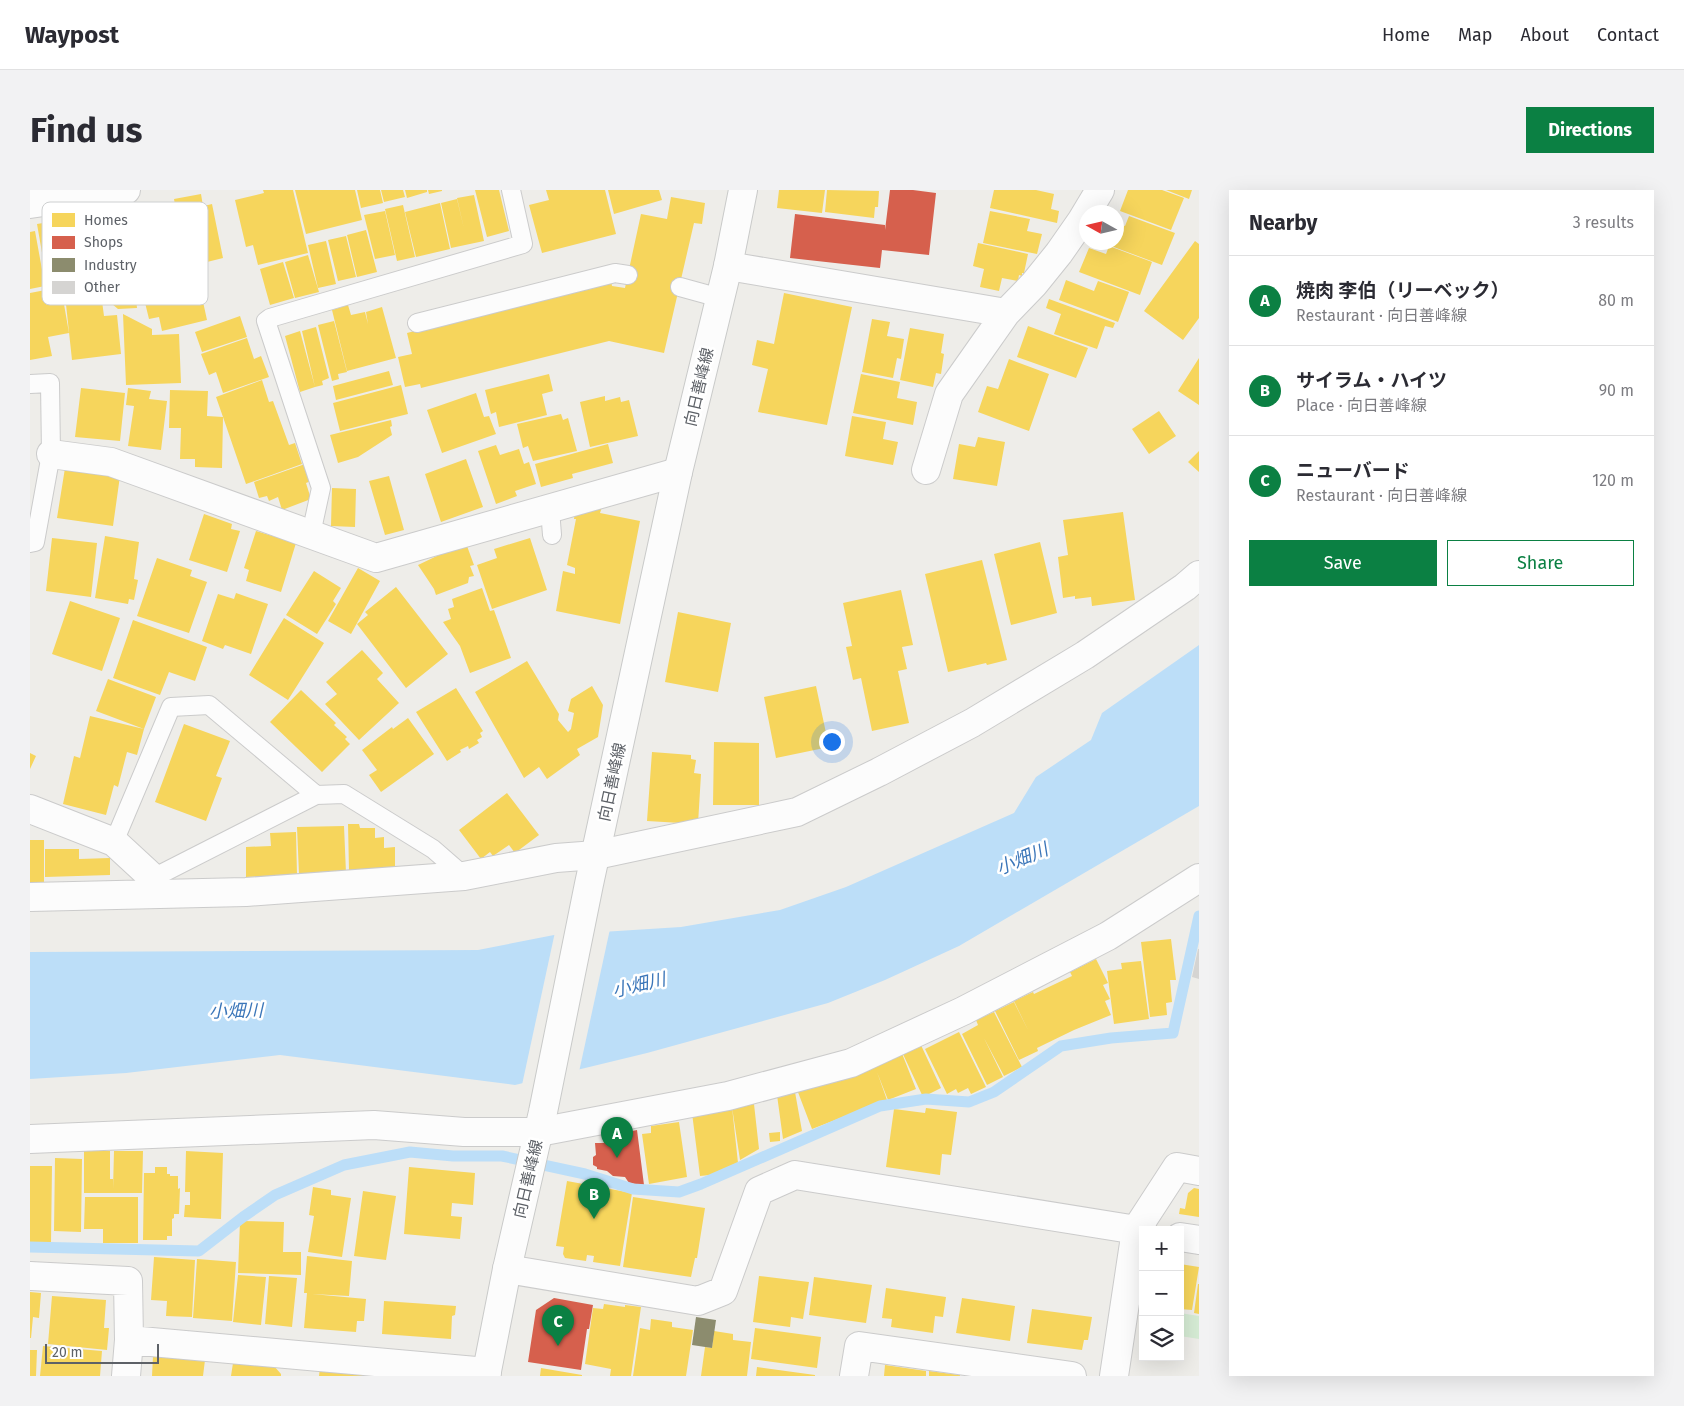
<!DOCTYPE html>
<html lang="en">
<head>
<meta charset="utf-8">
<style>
	:root { --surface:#fff; --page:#f2f2f3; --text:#2b2b33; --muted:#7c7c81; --line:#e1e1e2; --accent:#0b8043 }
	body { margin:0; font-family:"Fira Sans","Noto Sans JP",sans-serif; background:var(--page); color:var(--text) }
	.controls { position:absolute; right:15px; bottom:15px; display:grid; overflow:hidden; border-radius:0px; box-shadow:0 5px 20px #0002 }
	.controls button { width:45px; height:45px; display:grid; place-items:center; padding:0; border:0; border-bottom:1px solid var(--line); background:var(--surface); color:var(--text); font:25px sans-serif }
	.compass { position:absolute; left:1049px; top:15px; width:45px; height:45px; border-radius:50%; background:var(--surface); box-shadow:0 5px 20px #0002; rotate:278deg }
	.scale { position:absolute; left:15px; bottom:12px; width:114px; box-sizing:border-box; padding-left:5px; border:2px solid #5d6167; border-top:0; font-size:14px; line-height:18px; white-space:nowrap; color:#5d6167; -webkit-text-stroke:4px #fff; paint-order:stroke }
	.you { position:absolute; left:801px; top:551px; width:18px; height:18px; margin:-12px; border:4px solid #fff; border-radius:50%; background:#1a73e8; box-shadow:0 0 0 8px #1a73e833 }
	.badge { display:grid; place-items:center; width:32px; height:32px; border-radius:50%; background:var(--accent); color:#fff; font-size:16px; font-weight:700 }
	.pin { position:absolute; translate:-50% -41px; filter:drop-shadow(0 1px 2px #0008) }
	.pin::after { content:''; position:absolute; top:26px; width:18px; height:15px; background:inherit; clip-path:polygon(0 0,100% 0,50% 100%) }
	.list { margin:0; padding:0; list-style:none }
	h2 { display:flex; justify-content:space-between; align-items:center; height:65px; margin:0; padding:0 20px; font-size:21px }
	h2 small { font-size:16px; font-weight:400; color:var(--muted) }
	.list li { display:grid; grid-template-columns:32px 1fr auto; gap:15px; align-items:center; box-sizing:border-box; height:90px; padding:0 20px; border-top:1px solid var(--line) }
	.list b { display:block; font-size:19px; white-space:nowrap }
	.list p { margin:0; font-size:16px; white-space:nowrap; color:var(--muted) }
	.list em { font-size:16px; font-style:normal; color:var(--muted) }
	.actions { display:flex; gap:10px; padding:15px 20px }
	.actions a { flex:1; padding:11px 0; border:1px solid var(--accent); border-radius:0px; text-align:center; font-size:18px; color:var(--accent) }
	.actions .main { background:var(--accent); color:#fff }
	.icon { flex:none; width:28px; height:28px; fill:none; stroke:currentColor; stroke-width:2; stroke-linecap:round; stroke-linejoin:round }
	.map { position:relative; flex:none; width:1169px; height:1186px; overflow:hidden; border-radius:0px }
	header { display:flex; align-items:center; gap:30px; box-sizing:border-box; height:70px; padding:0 25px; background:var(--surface); border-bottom:1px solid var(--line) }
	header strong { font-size:24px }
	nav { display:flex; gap:28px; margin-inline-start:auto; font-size:18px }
	.intro { display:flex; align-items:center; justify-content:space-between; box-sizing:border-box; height:120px; padding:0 30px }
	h1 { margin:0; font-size:35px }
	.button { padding:12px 22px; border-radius:0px; background:var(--accent); color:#fff; font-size:18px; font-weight:700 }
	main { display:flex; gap:30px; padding:0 30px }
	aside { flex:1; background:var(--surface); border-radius:0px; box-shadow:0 5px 20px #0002 }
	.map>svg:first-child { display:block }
</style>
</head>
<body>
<header>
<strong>Waypost</strong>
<nav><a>Home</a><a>Map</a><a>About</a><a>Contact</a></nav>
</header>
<div class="intro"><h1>Find us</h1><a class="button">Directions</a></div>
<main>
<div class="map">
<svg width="1169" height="1186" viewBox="0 0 1169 1186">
	<rect width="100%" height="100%" fill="#eeede9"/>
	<!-- green -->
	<path fill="#d5ebd4" d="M1150,1123L1169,1126V1149L1150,1146Z"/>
	<!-- water -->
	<path fill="#bcdef8" d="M1169,455V616L929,756L855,790L798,813L617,863L485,895L250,865L96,883L0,889V762L448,760L524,745L651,737L750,720L816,697L984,623L1006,587L1061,550L1072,523Z"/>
	<!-- pier -->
	<path fill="#eeede9" d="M580,739L549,882L492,895L525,742Z"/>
	<!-- homes -->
	<path fill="#f6d55c" d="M233,0H263L278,63L228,75L223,55L216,57L205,10L234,3Z
		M265,0H325L332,30L276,44Z
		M327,0H350L353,13L331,18Z
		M351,0H373L375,7L354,12Z
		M375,0H397V2L377,8Z
		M398,0H412V1L399,4Z
		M445,0H469L479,41L457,47Z
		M516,0H575L586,44L512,63L499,15L519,10Z
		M578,0H629L632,10L584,24Z
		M749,0H795L792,23L747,18Z
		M797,0L849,1L848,17H845L844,28L795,22Z
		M964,0H1006L1024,4L1021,19L1029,21L1027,33L960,18Z
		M1098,0H1132L1154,8L1141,40L1090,21Z
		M1136,0H1162L1159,9Z
		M171,4L173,16L146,21L144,9Z
		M444,5L454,51L421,58L411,13L427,9L434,39L427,8Z
		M103,7L106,50L100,51L107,118L88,119L82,114L71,13Z
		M641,7L675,13L672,34L664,33L634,163L579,151L391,198L390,194L375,197L368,167L382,164L377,143L581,90L582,96L595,98L611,24L637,29Z
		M410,13L420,59L386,67L375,22Z
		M182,14L193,68L165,75L177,130L132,141L129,127L119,129L107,80L123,77L118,54L147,47L142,24Z
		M373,15L385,67L367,71L355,19Z
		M355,21L365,65L345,69L334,25Z
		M960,21L1000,29L997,41L1012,44L1007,64L953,53Z
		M1099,26L1145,43L1132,75L1073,53L1086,52V33L1095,36Z
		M37,29L47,87L40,36L68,31L77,97L50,101L48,92L18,97L7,34Z
		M336,40L347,82L327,87L317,45Z
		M5,41L15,96L0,99V42Z
		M316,46L326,87L308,91L298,50Z
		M296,51L306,94L288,98L278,55Z
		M1165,51L1169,54V128L1153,150L1114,121Z
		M948,53L998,64L994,83H992V86L989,85L988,91L972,88L969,101L950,97L954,79L943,76Z
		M1079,56L1122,72L1110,105L1049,82L1059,58L1076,64Z
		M278,65L289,102L265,108L255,72Z
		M253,72L264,108L240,115L230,79Z
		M1036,90L1064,101L1068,91L1099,102L1088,132L1029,110Z
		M31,97L39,143L18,147L22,166L0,170V103Z
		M52,103V108L61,107V112L72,111L74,126L87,125L91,164L42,170L35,105Z
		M754,103L822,117L797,235L728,222L738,179L722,175L727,150L744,154Z
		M1019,109L1085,133L1083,138L1075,136L1067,159L1024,144L1031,124L1016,118Z
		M318,115L321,125L335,122L338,134L336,122L352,117L366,168L317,181L302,120Z
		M93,124L122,139V145L149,144L151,193L96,195Z
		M210,126L217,147L172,162L165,142Z
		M842,129L860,132L857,146L874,149L871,169L867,168L863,188L832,182Z
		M304,131L317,182L308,184L309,189L302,191L288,135Z
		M998,136L1058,158L1046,188L987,167Z
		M286,137L299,188L292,191L293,195L285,197L272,141Z
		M880,138L914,144L911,163L914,164L911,184L906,183L903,197L870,190Z
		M270,141L285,197L270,202L255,146Z
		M217,148L224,169L231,166L239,187L193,203L186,182L179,185L171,164Z
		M1169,168V215L1148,201Z
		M979,169L1019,184L999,241L948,222L957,196L968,199Z
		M359,181L363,195L306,210L303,196Z
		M519,184L523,201L512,204L517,225L469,237L466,222L461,224L455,200Z
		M831,184L870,192L867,208L887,212L883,235L823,223Z
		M232,190L239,212L243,211L259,255L265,253L272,274L216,294L193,227L192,278L165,277V269H150L151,238H139L140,200L178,201L177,226L193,227L186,207Z
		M371,195L378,224L310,241L303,213Z
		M51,198L95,203L90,251L45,247Z
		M98,198L121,201L119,209L137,211L131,260L98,256L104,216L96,215Z
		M446,203L454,227L459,226L466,244L412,263L397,220Z
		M575,206V211L590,207L591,212L599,210L608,246L560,257L550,212Z
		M1129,221L1146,246L1119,264L1102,239Z
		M531,224L533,230L538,228L547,261L503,271L498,256L493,258L487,234Z
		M822,226L856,232L853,249L868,252L863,275L815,266Z
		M361,230L362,236L360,237L362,245L328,267L308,273L300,245Z
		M948,247L975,252L967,296L923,289L929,254L945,257Z
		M578,254L583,273L542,284L543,288L511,297L505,274Z
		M466,255L470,265L489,259L494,274L499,272L506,294L485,301L487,306L466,314L448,261Z
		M1169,261V282L1158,272Z
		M436,269L453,317L411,332L395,284Z
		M275,274L281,291L276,293L281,309L252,320L248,307L239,311L237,306L229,308L224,292Z
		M35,278L90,286L83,336L27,328Z
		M359,286L374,340L355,345L339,291Z
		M302,298L326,299L325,337L301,336Z
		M546,316L572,317L570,323L610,331L590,434L526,421L533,381L545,384V378L537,375L546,329H544Z
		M1093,322L1105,410L1062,416L1061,407L1045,409V406L1033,408L1028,367L1038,365L1033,330Z
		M174,324L202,334L201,339L210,341L197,382L159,370Z
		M226,341L266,353L251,402L216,391L219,380L214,378Z
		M75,346L109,352L104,389L108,390L104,410L99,409L98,414L65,408Z
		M22,348L67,353L61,407L16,401Z
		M500,348L517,400L462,419L447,375L467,368L464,359Z
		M1010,352L1027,423L981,435L964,364Z
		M432,354L437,356L444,375L440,376L444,386L439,387L438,393L406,405L404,399L388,375Z
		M127,368L162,380L160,386L177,392L159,443L107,426Z
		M952,370L977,470L957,475L956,473L918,482L895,384Z
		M328,378L350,391L321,444L298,431Z
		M284,381L311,398L303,411L306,414L287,444L256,425Z
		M366,397L418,464L376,498L327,434L338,425L335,422Z
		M452,398L460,421L464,420L481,468L440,483L430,456L413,432L421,429L418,419L424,417L422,409Z
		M871,400L883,455L872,457L877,479L868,481L879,533L842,541L831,488L823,490L816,457L822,456L813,413Z
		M206,403L238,414L221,464L195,455L193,459L172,451L188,404L204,409Z
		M40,411L90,428L72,481L22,464Z
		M648,422L701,433L688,502L635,492Z
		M254,428L294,453L258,510L219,485Z
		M103,430L177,457L165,491L139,482L130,505L83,488Z
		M332,460L353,483L347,489L369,513L329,550L295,514L307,504L296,492Z
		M497,471L529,524L528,530L538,542L541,539L544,523L538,521L541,509L562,496L573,515L568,547L547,559L550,565L517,589L509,577L494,588L445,502Z
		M78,489L126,507L114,539L66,521Z
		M786,496L799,557L746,568L734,507Z
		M426,498L453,541L450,543L452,547L447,550L449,553L439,559L438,556L430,560L431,562L417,571L386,522Z
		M271,500L306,533L304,535L317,547L315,549L320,554L292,582L240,532Z
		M60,526L114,539L107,565L97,562L88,597L84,595L76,625L33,614L44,566L50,568Z
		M378,528L404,564L351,602L339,585L347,580L332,560L362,537L363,539Z
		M154,534L200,551L186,586L192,588L176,631L125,612Z
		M684,552L729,553V615H683Z
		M622,562L661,565V569L666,570L664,583L671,584L668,634L617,631Z
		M0,563L6,566L0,579Z
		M477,603L509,645L485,663L479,655L463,666L460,662L451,669L429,640Z
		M318,634H329L330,638H345V648L354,647V658L365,657V680L319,681Z
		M314,636L316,683L269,684L267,637Z
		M266,642L267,685L216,687V657L241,656L240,643Z
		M0,650H14V693H0Z
		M15,659H49V669L80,668V685L15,687Z
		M1141,749L1146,790H1140L1142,812L1136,813L1137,825L1120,827L1111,752Z
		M1066,769L1078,793L1073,795L1080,809L1075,811L1081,825L1044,840L1037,826L1044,840L1007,858L1008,861L989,870L965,821L984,812L998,840L984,811L1003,802L1004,804L1042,786L1040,782Z
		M1111,771L1119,829L1084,834L1077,781L1092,779L1091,773Z
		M964,822L992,877L974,886L954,848L973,887L957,895L932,844L948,835L946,830Z
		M929,842L956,897L941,904L938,898L928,903L926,899L917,904L895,859Z
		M890,853L911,898L893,907L872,862Z
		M871,861L886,899L858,910L847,882L857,910L782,939L766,897Z
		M765,902L772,941L753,949L747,905Z
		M724,914L729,959L710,970L702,917Z
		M702,917L708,973L680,985L670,986L662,923Z
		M896,918L927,922L921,965L912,964L910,985L856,977L864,919L895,923Z
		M649,932L657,987L619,994L612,944L621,943V936Z
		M750,942V951L740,952L739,943Z
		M54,960L80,961V989H83V999L84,961H113L112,1003H54Z
		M156,961L193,963L191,1029L154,1027L155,1015H160V1002H155Z
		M25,968L52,969L51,1042L24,1041Z
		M0,976H22L21,1053H0Z
		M125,977H137V984H140V986H148V999L150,998L149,1024H144V1028L142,1029V1046H137V1050H113L114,983H125Z
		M379,977L445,983L443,1015L422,1013L421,1026L432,1027L430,1049L374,1044Z
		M537,991L602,1003L590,1076L563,1072L564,1066L557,1065L556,1071L535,1068L533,1064L534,1057L526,1056Z
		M283,997L301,1000V1005L321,1008L312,1067L278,1062L284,1026L279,1025Z
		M1164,998L1169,999V1027L1149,1024L1150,1018L1155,1019L1158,1003Z
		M333,1001L366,1006L356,1070L324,1066Z
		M55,1007H108V1053H73V1039H54Z
		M603,1007L675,1018L667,1068H665L661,1087L593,1077Z
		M210,1031L254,1032L253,1062H271V1085L208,1083Z
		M277,1066L322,1071L319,1106L282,1104L336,1109L334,1131H327L326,1142L274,1138L277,1103H274Z
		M124,1067L165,1070L162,1127L136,1126L137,1111L121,1110Z
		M167,1069L206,1072L202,1131L163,1128Z
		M1150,1074L1169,1077L1162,1120L1150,1119Z
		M208,1085L236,1087L231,1135L203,1132Z
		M239,1086L267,1088L262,1137L235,1134Z
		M729,1086L779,1092L773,1129L761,1127L760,1137L723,1132Z
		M784,1087L842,1095L836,1133L779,1125Z
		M1168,1094H1169V1124L1164,1123Z
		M856,1098L916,1107L913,1127L905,1126L903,1143L861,1137L862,1129L852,1128Z
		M0,1102L11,1103L9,1128L3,1127L1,1148H0Z
		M22,1106L76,1110L74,1138H79L77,1160L18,1154Z
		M932,1108L985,1116L980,1151L926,1143Z
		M354,1111L426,1116L425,1125L422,1126L421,1149L352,1144Z
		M574,1114L595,1117V1115L611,1117L601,1186H580L581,1179L555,1174L563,1118L573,1119Z
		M1002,1119L1062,1127L1058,1150H1054L1052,1160L997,1153Z
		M621,1129L642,1132V1137L663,1140L656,1186H603L610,1138L620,1140Z
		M725,1138L791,1147L787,1178L721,1169Z
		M684,1141L703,1144V1150L721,1152L717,1186H671L675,1157L682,1158Z
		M13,1156L72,1161L70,1186H10Z
		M0,1160H7L6,1186H0Z
		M123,1166L175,1170L173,1186H122Z
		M203,1173L244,1176L251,1184V1186H201Z
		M855,1175L896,1181V1186H854Z
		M290,1177L345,1182L344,1186H289Z
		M727,1177L785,1185V1186H726Z
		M511,1178L552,1185V1186H510Z
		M899,1181L930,1185V1186H899Z"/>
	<!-- shops -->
	<path fill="#d6604d" d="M860,0H883L906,3L899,65L852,60L850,78L760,68L765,24L855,35V40Z
		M607,940L614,995L599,993L595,987L583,986L577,981L567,979V977L563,975V967L566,965L565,953H574L573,947Z
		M524,1108L563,1115L559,1139H557L551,1180L498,1172L506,1120Z"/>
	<!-- industry -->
	<path fill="#8c8c6e" d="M666,1127L686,1130L682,1158L662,1155Z"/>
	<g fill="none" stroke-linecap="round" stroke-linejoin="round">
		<!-- stream -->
		<path stroke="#bcdef8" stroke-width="11" d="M0,1057L169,1061L213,1027L245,1005L314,975L380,962L423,966H472L555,984L603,999L649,1002L671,994L850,916L896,909L939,912L964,902L1031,856L1081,848L1143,843L1169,726"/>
	</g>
	<!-- building -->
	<path fill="#d5d4d2" d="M1168,759H1169V789L1162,787Z"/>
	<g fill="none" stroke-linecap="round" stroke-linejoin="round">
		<defs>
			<path id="lane" d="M650,97L690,108
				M387,133L585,83L598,85
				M0,194L20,193L21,264L5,352L0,353
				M520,319L522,345
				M281,344L291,298L236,131L240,128L493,54L481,0
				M84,652L141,517L179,515L286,605
				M123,688L286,605L314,604L403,659L434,686"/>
			<path id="street" d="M0,14L96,0
				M698,76L976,123
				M21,264L81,272L346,368L648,282
				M896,280L919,204L976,123L1004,94L1029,63L1052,30L1070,0
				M0,619L84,652L123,688V704
				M0,707L216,702L434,686L526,668L566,665L767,622L849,582L942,533L1055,465L1155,397L1169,385
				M0,949L344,935L434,942H509L698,906L821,873L933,821L1078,746L1169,688
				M1150,1047L1169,1050
				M477,1079L668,1111L693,1101L729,1001L765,985L1113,1041
				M0,1086L98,1091L99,1150L96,1186
				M99,1150L457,1182
				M824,1186L829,1156L1042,1186
				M1084,1186L1106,1040L1147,977L1169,981"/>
			<path id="secondary" d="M456,1186L477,1079L513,922L559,694L648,282L698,76L713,0"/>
		</defs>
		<!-- lane casing -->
		<use href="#lane" stroke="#cbcbcb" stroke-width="20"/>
		<!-- street casing -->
		<use href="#street" stroke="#cbcbcb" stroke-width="30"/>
		<!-- secondary casing -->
		<use href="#secondary" stroke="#c9cac9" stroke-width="30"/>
		<!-- lane -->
		<use href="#lane" stroke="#fcfcfc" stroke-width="18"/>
		<!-- street -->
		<use href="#street" stroke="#fcfcfc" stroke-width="28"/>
		<!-- secondary -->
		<use href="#secondary" stroke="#fcfcfc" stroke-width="28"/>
	</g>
	<g text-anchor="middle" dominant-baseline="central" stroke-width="5" stroke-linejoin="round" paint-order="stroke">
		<!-- street labels -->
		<g font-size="16" fill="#5d6167" stroke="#fff">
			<text transform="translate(669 197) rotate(-77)">向日善峰線</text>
			<text transform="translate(582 592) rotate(-78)">向日善峰線</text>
			<text transform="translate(498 989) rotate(-77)">向日善峰線</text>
		</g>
		<!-- water labels -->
		<g font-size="18" font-style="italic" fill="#3b76b9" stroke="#fff">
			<text transform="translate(992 669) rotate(-23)">小畑川</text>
			<text transform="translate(609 795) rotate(-13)">小畑川</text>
			<text transform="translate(206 821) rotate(-1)">小畑川</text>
		</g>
	</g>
	<!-- legend -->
	<rect x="12" y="12" width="166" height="103" rx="8" fill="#fff" stroke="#ced0d1" stroke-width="1"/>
	<rect x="22" y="23" width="23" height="14" fill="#f6d55c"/>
	<rect x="22" y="46" width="23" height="13" fill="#d6604d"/>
	<rect x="22" y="68" width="23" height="14" fill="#8c8c6e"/>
	<rect x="22" y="91" width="23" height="13" fill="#d5d4d2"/>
	<g font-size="14" fill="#5d6167">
		<text x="54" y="35">Homes</text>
		<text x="54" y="57">Shops</text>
		<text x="54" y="80">Industry</text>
		<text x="54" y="102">Other</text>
	</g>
</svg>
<div class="controls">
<button>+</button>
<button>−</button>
<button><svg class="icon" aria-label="layers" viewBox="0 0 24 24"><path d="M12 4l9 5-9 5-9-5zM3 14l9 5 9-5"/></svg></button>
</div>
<svg class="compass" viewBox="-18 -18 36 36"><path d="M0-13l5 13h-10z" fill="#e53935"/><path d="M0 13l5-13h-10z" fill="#7c7c81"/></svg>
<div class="scale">20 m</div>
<div class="you"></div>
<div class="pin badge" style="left:587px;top:968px">A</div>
<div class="pin badge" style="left:564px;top:1029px">B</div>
<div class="pin badge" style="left:528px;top:1156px">C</div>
</div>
<aside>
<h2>Nearby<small>3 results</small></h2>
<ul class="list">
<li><span class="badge">A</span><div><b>焼肉 李伯（リーベック）</b><p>Restaurant · 向日善峰線</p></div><em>80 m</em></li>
<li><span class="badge">B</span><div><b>サイラム・ハイツ</b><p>Place · 向日善峰線</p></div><em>90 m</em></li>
<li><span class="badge">C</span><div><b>ニューバード</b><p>Restaurant · 向日善峰線</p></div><em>120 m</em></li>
</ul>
<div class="actions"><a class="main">Save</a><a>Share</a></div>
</aside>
</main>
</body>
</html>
